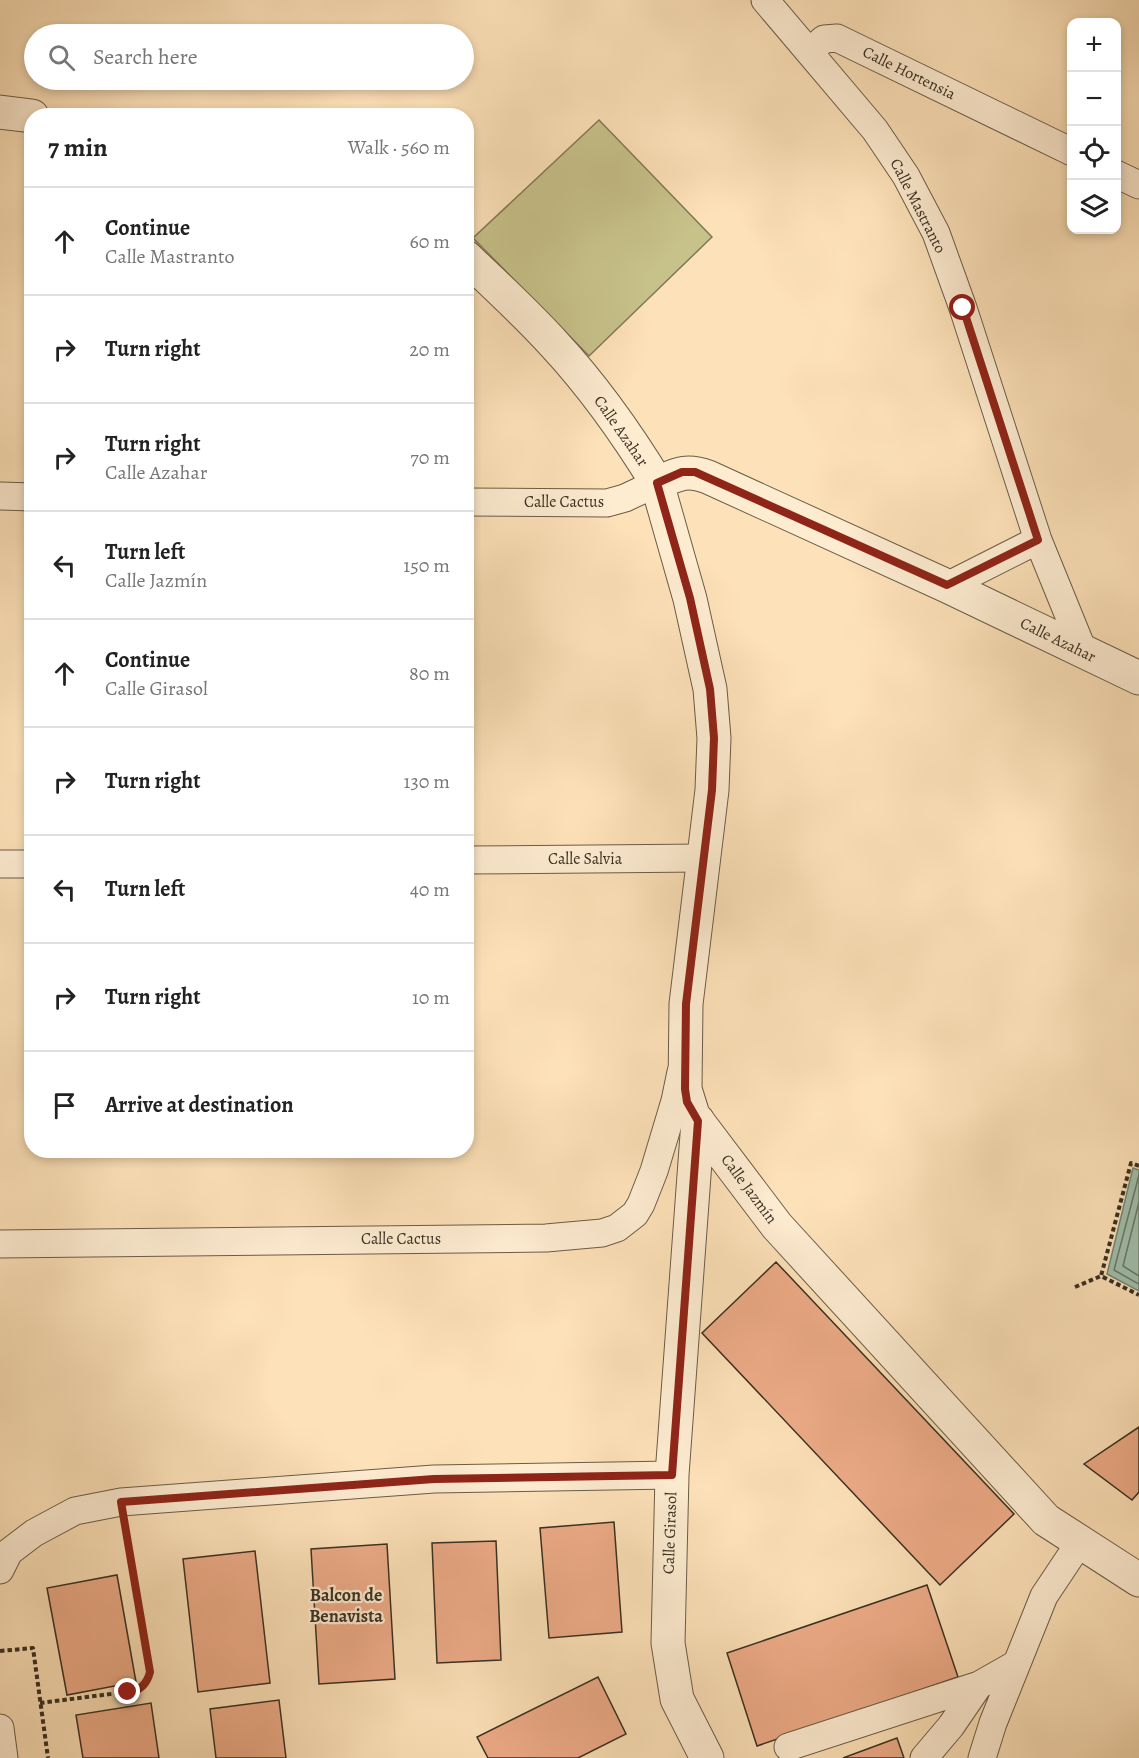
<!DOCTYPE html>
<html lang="en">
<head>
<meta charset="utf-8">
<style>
	:root { --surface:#fff; --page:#f6f6f6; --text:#222; --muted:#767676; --line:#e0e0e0 }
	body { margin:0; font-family:Alegreya,serif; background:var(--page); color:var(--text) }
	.controls { position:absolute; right:18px; top:18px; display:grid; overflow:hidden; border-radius:12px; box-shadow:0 3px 9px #0003 }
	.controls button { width:54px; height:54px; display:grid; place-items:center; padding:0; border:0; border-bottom:2px solid var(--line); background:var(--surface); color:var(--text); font:30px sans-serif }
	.stop { position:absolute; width:18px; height:18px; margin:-14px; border:4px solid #8f2418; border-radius:50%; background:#fff }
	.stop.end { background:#8f2418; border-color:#fff; box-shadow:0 2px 6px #0008 }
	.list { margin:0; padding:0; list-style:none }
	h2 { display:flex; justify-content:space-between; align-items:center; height:78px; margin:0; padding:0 24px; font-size:26px }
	h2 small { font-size:20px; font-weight:400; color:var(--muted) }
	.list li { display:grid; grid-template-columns:39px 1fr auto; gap:18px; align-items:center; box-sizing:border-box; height:108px; padding:0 24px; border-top:2px solid var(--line) }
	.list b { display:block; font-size:22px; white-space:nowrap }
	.list p { margin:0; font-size:20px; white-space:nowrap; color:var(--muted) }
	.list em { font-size:20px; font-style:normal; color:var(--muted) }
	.icon { flex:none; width:33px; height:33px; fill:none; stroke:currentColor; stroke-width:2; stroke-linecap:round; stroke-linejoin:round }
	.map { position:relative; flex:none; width:1139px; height:1758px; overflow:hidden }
	.search { position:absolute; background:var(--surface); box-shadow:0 3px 9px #0003; left:24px; top:24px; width:450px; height:66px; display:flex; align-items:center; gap:15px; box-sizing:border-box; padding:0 21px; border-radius:33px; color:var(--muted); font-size:22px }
	.panel { position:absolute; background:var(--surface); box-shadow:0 3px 9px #0003; left:24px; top:108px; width:450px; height:1050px; border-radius:24px }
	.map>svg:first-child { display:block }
</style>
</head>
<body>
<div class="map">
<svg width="1139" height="1758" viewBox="0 0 1139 1758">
	<rect width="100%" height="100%" fill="#fde1b8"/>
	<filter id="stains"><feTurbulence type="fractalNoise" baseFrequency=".00333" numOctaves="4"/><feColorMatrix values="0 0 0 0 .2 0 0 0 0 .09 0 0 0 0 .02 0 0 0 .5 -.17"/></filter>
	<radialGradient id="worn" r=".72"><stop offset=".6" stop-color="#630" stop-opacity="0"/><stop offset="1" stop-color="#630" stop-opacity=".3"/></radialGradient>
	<!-- green -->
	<path fill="#c7c18a" stroke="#807856" stroke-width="1.5" d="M599,120L712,237L589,356L473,238Z"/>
	<!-- water -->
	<path fill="#9fbeac" stroke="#768575" stroke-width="1.5" d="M1133,1168L1139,1170V1291L1107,1274Z"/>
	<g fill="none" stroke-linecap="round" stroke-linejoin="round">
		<!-- shore -->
		<path stroke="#6c7768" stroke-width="1.5" d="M1139,1175L1114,1270L1139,1284
			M1139,1202L1123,1266L1139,1276"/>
	</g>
	<!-- building -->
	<path fill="#edab87" stroke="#393023" stroke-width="1.5" d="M776,1262L1014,1514L940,1585L702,1333Z
		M1139,1427V1492L1132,1500L1084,1464Z
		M614,1522L622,1632L549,1638L540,1528Z
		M496,1541L501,1660L437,1663L432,1543Z
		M387,1544L395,1679L319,1684L311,1549Z
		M255,1551L270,1683L198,1692L183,1559Z
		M117,1575L136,1682L67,1695L47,1588Z
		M927,1585L958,1677L757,1746L727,1653Z
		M598,1677L626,1734L578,1758H488L477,1737Z
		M279,1700L286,1758H216L210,1709Z
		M151,1703L159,1758H83L76,1715Z
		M897,1738L904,1758H843Z"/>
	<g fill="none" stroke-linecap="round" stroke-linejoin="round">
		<defs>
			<path id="minor" d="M765,0L875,130L906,176L936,233L963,308L1038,540L1084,653
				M809,52L824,39L837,38L1072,152
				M1116,174L1139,185
				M0,496L32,497
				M466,502L607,503L625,498L657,483
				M947,586L1038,540
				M466,860L703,858
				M0,864H32
				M0,1244L546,1238L602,1233L617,1228L635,1214L641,1204L654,1171L675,1101L681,1072
				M0,1570L9,1552L34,1533L75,1511L121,1502L434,1479L672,1475
				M0,1728L4,1758
				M788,1747L979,1685L1016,1664
				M924,1758L951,1726L979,1685
				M982,1758L993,1723L1044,1596L1080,1542"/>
			<path id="tertiary" d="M0,112L32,116
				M466,257C496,286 526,313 554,344C593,386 627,434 657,483C678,474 686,469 708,477L947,586L1139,678
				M657,483L690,599L710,689L714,738L712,790L686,1004L685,1089L693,1115L777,1226L1046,1520L1139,1580
				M698,1121L672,1475L668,1643L677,1699L707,1758"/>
		</defs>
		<!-- minor casing -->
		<use href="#minor" stroke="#6a5c48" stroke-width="29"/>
		<!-- tertiary casing -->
		<use href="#tertiary" stroke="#6a5c48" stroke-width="35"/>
		<!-- path -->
		<path stroke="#393023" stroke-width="4" stroke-dasharray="4.5 3" stroke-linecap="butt" d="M1139,1166L1131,1163L1101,1276L1139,1295
			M1075,1287L1101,1276
			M0,1651L33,1648L48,1758
			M40,1703L134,1691C145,1686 151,1678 149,1666L125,1529"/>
		<!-- minor -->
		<use href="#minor" stroke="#feecd1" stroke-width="27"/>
		<!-- tertiary -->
		<use href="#tertiary" stroke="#feecd1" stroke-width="33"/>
	</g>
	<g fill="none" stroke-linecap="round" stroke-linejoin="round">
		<!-- route -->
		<path stroke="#8f2418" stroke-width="8" d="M128,1692C140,1691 147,1684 150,1672L121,1502L434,1479L672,1475L698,1121L687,1102L685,1089L686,1004L712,790L714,738L710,689L690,598L657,483L682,472H695L947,585L1038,540L963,308"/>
	</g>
	<g text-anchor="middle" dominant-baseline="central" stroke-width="4.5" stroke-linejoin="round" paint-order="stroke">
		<!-- street labels -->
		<g font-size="16" fill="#393023" stroke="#feecd1">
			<text transform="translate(909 73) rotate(26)">Calle Hortensia</text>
			<text transform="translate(918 206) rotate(63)">Calle Mastranto</text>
			<text transform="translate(621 431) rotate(55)">Calle Azahar</text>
			<text x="564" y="502">Calle Cactus</text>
			<text transform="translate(1058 640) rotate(26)">Calle Azahar</text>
			<text x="585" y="859">Calle Salvia</text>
			<text transform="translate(749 1189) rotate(53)">Calle Jazmín</text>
			<text x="401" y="1239">Calle Cactus</text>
			<text transform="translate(670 1533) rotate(-88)">Calle Girasol</text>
		</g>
		<!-- neighbourhood labels -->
		<g font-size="18" font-weight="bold" fill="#393023" stroke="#feecd1">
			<text x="346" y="1595">Balcon de<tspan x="346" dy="21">Benavista</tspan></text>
		</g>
	</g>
	<rect width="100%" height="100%" filter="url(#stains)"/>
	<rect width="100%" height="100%" fill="url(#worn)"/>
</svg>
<div class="controls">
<button>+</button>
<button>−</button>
<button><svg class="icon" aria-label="locate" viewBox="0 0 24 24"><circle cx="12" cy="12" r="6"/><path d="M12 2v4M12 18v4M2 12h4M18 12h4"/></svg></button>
<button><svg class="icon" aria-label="layers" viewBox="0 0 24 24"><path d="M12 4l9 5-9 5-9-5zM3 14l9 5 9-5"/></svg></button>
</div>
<div class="stop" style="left:963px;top:308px"></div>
<div class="stop end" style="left:128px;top:1692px"></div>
<div class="search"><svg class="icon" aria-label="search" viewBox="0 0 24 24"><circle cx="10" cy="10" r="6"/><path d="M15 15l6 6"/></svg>Search here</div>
<section class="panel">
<h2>7 min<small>Walk · 560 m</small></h2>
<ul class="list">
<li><svg class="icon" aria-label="ahead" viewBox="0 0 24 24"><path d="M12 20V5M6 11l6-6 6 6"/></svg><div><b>Continue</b><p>Calle Mastranto</p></div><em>60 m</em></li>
<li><svg class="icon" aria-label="right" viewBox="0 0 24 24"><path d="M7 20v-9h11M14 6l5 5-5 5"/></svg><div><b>Turn right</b></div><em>20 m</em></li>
<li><svg class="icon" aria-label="right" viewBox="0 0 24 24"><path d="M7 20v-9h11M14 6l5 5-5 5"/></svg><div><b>Turn right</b><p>Calle Azahar</p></div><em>70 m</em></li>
<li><svg class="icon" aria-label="left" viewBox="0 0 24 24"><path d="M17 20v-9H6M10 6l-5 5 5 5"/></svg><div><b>Turn left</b><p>Calle Jazmín</p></div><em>150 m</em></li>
<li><svg class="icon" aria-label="ahead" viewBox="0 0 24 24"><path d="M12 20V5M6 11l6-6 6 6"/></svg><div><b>Continue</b><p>Calle Girasol</p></div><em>80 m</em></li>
<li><svg class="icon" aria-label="right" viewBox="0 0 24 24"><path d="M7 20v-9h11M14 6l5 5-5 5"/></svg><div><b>Turn right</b></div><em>130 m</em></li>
<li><svg class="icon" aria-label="left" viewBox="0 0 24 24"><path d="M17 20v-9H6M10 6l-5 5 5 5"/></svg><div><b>Turn left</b></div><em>40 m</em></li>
<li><svg class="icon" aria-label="right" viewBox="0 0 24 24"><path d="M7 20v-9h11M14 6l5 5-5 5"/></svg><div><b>Turn right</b></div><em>10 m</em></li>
<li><svg class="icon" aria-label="arrive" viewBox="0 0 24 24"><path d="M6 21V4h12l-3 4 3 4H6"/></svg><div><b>Arrive at destination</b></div></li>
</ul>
</section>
</div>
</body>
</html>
